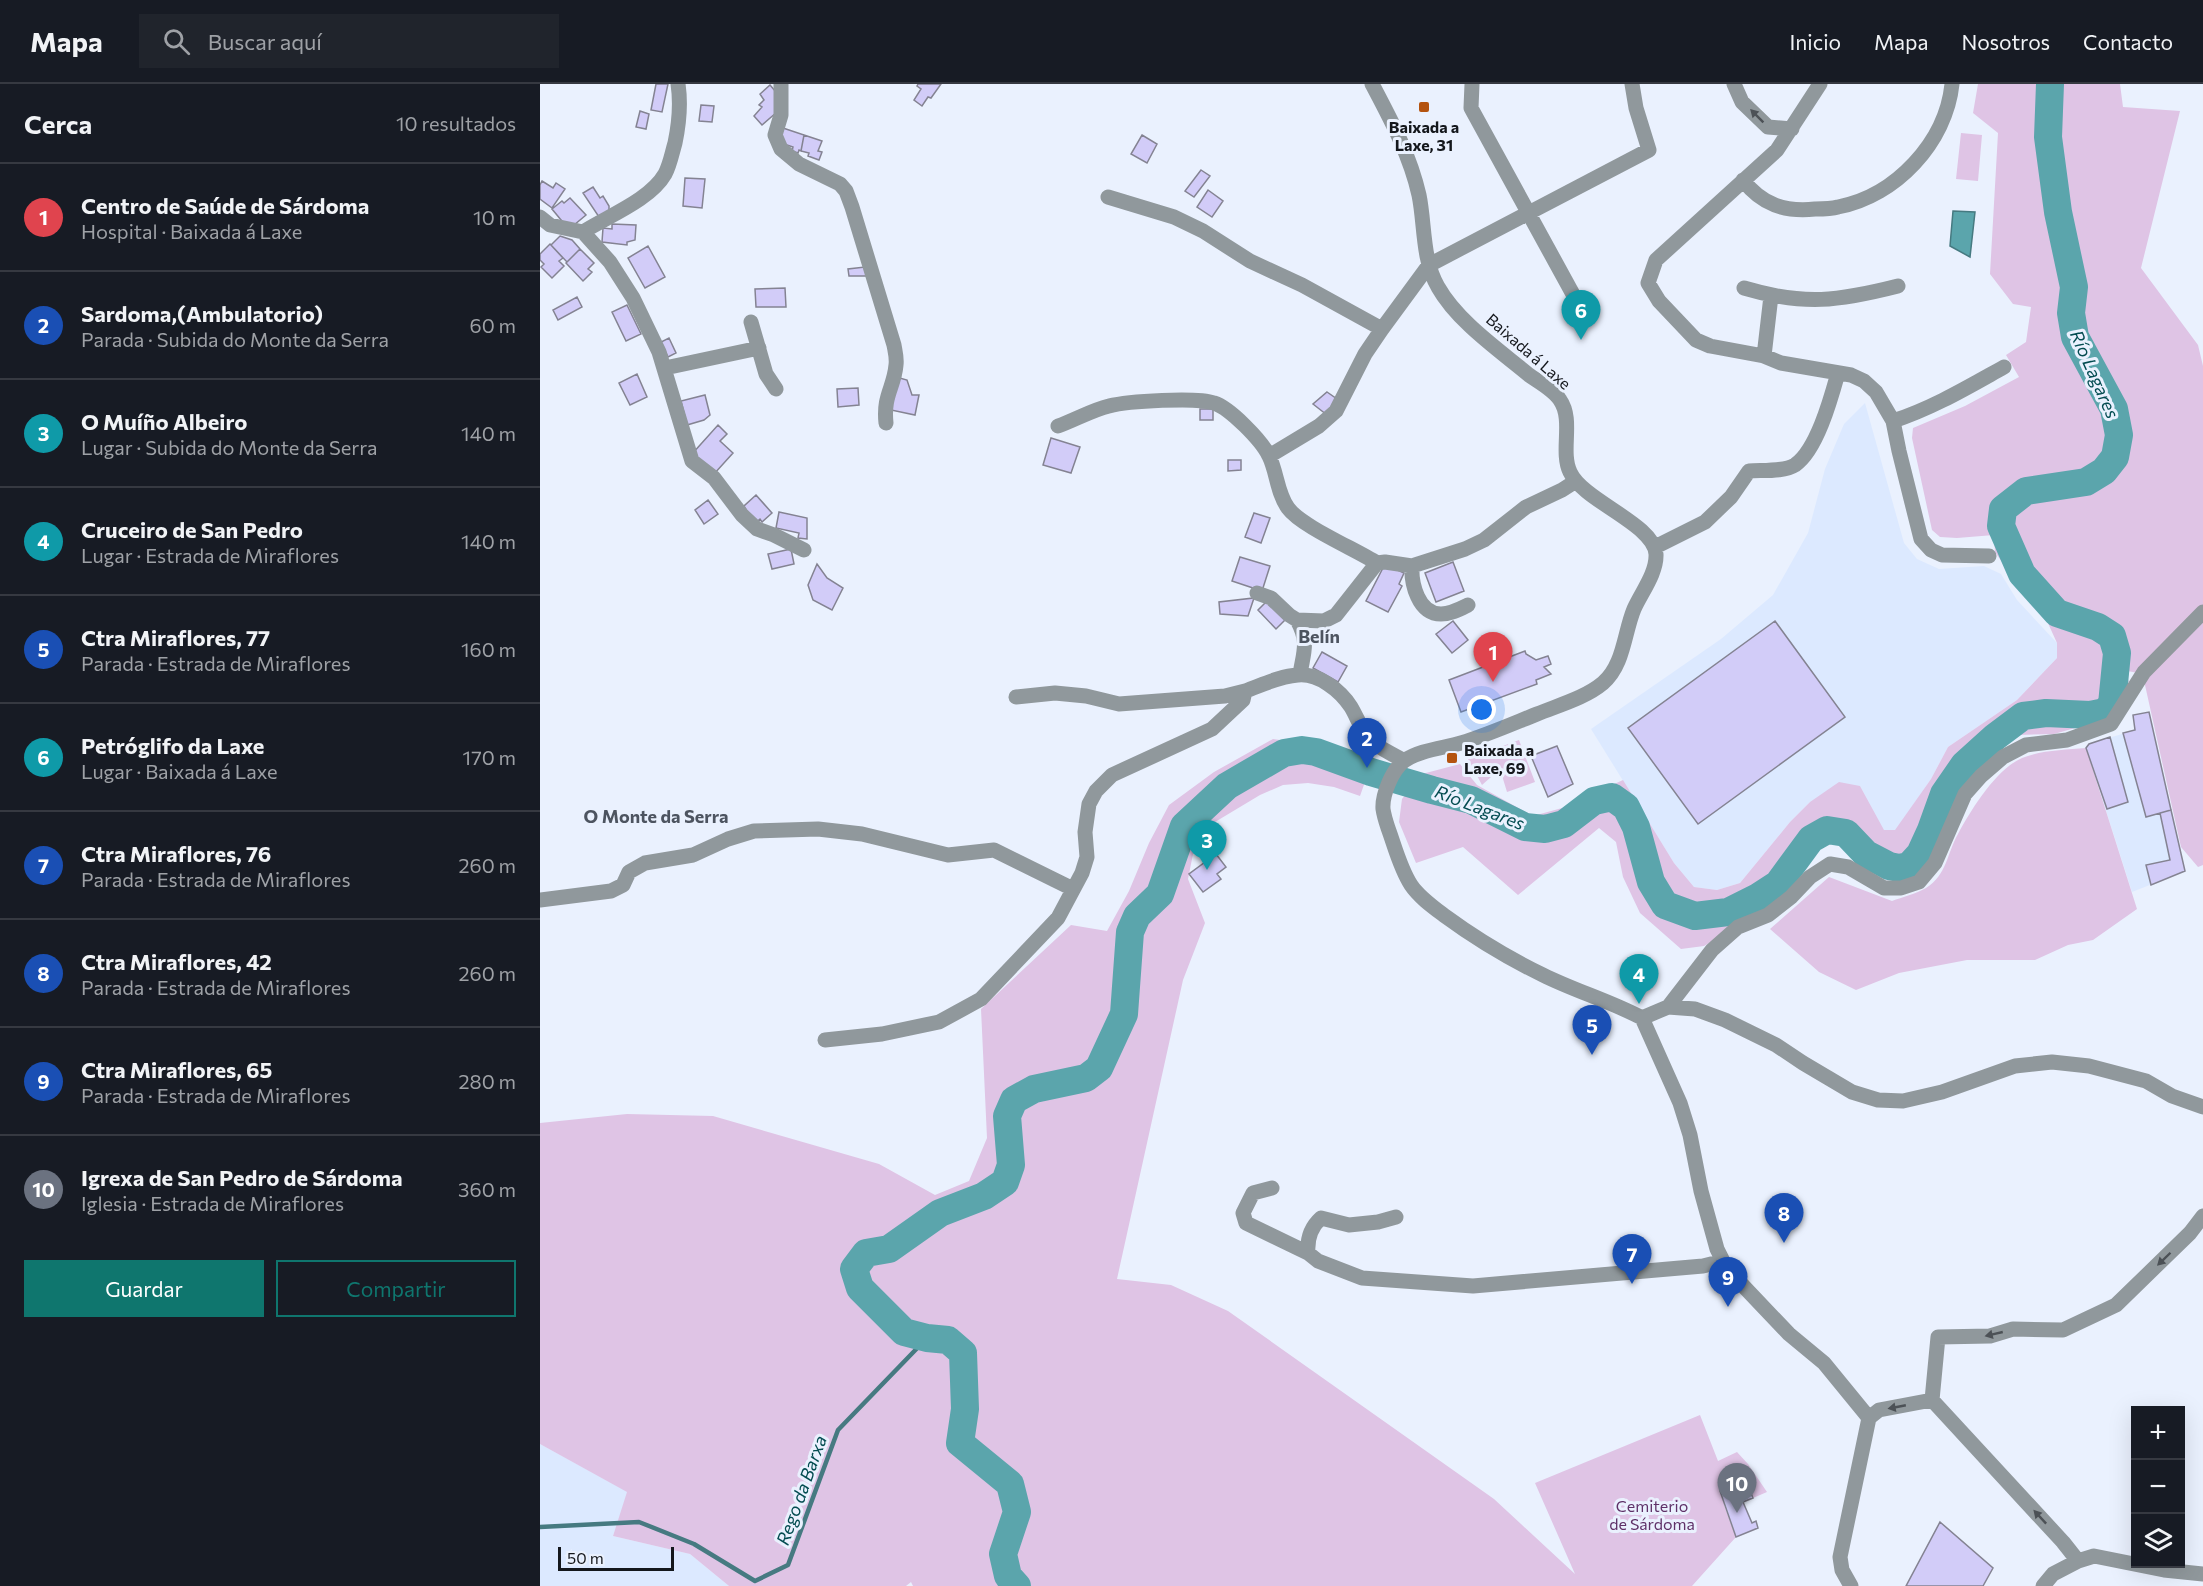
<!DOCTYPE html>
<html lang="es">
<head>
<meta charset="utf-8">
<style>
	:root { --surface:#171b24; --page:#20242c; --text:#f1f3f6; --muted:#9ea1a6; --line:#363941; --accent:#0f766e }
	body { margin:0; font-family:Commissioner,sans-serif; background:var(--page); color:var(--text) }
	.controls { position:absolute; right:18px; bottom:18px; display:grid; overflow:hidden; border-radius:0px; box-shadow:0 6px 24px #0002 }
	.controls button { width:54px; height:54px; display:grid; place-items:center; padding:0; border:0; border-bottom:2px solid var(--line); background:var(--surface); color:var(--text); font:30px sans-serif }
	.scale { position:absolute; left:18px; bottom:15px; width:116px; box-sizing:border-box; padding-left:6px; border:3px solid #14171c; border-top:0; font-size:16px; line-height:21px; white-space:nowrap; color:#14171c; -webkit-text-stroke:4px #eaf1fe; paint-order:stroke }
	.you { position:absolute; left:942px; top:626px; width:21px; height:21px; margin:-15px; border:4px solid #fff; border-radius:50%; background:#1a73e8; box-shadow:0 0 0 9px #1a73e833 }
	.badge { display:grid; place-items:center; width:39px; height:39px; border-radius:50%; background:var(--accent); color:#fff; font-size:20px; font-weight:700 }
	.pin { position:absolute; translate:-50% -50px; filter:drop-shadow(0 2px 3px #0008) }
	.pin::after { content:''; position:absolute; top:32px; width:21px; height:18px; background:inherit; clip-path:polygon(0 0,100% 0,50% 100%) }
	.list { margin:0; padding:0; list-style:none }
	h2 { display:flex; justify-content:space-between; align-items:center; height:78px; margin:0; padding:0 24px; font-size:26px }
	h2 small { font-size:20px; font-weight:400; color:var(--muted) }
	.list li { display:grid; grid-template-columns:39px 1fr auto; gap:18px; align-items:center; box-sizing:border-box; height:108px; padding:0 24px; border-top:2px solid var(--line) }
	.list b { display:block; font-size:22px; white-space:nowrap }
	.list p { margin:0; font-size:20px; white-space:nowrap; color:var(--muted) }
	.list em { font-size:20px; font-style:normal; color:var(--muted) }
	.actions { display:flex; gap:12px; padding:18px 24px }
	.actions a { flex:1; padding:14px 0; border:2px solid var(--accent); border-radius:0px; text-align:center; font-size:21px; color:var(--accent) }
	.actions .main { background:var(--accent); color:#fff }
	.icon { flex:none; width:33px; height:33px; fill:none; stroke:currentColor; stroke-width:2; stroke-linecap:round; stroke-linejoin:round }
	.map { position:relative; flex:none; width:1663px; height:1502px; overflow:hidden }
	header { display:flex; align-items:center; gap:36px; box-sizing:border-box; height:84px; padding:0 30px; background:var(--surface); border-bottom:2px solid var(--line) }
	header strong { font-size:28px }
	nav { display:flex; gap:33px; margin-inline-start:auto; font-size:21px }
	.search { width:420px; height:54px; background:var(--page); display:flex; align-items:center; gap:15px; box-sizing:border-box; padding:0 21px; border-radius:0px; color:var(--muted); font-size:22px }
	main { display:flex }
	aside { flex:1; background:var(--surface) }
	.map>svg:first-child { display:block }
</style>
</head>
<body>
<header>
<strong>Mapa</strong>
<div class="search"><svg class="icon" aria-label="search" viewBox="0 0 24 24"><circle cx="10" cy="10" r="6"/><path d="M15 15l6 6"/></svg>Buscar aquí</div>
<nav><a>Inicio</a><a>Mapa</a><a>Nosotros</a><a>Contacto</a></nav>
</header>
<main>
<aside>
<h2>Cerca<small>10 resultados</small></h2>
<ul class="list">
<li><span class="badge" style="background:#e0444e">1</span><div><b>Centro de Saúde de Sárdoma</b><p>Hospital · Baixada á Laxe</p></div><em>10 m</em></li>
<li><span class="badge" style="background:#1a4fb4">2</span><div><b>Sardoma,(Ambulatorio)</b><p>Parada · Subida do Monte da Serra</p></div><em>60 m</em></li>
<li><span class="badge" style="background:#0f9aa8">3</span><div><b>O Muíño Albeiro</b><p>Lugar · Subida do Monte da Serra</p></div><em>140 m</em></li>
<li><span class="badge" style="background:#0f9aa8">4</span><div><b>Cruceiro de San Pedro</b><p>Lugar · Estrada de Miraflores</p></div><em>140 m</em></li>
<li><span class="badge" style="background:#1a4fb4">5</span><div><b>Ctra Miraflores, 77</b><p>Parada · Estrada de Miraflores</p></div><em>160 m</em></li>
<li><span class="badge" style="background:#0f9aa8">6</span><div><b>Petróglifo da Laxe</b><p>Lugar · Baixada á Laxe</p></div><em>170 m</em></li>
<li><span class="badge" style="background:#1a4fb4">7</span><div><b>Ctra Miraflores, 76</b><p>Parada · Estrada de Miraflores</p></div><em>260 m</em></li>
<li><span class="badge" style="background:#1a4fb4">8</span><div><b>Ctra Miraflores, 42</b><p>Parada · Estrada de Miraflores</p></div><em>260 m</em></li>
<li><span class="badge" style="background:#1a4fb4">9</span><div><b>Ctra Miraflores, 65</b><p>Parada · Estrada de Miraflores</p></div><em>280 m</em></li>
<li><span class="badge" style="background:#6b7280">10</span><div><b>Igrexa de San Pedro de Sárdoma</b><p>Iglesia · Estrada de Miraflores</p></div><em>360 m</em></li>
</ul>
<div class="actions"><a class="main">Guardar</a><a>Compartir</a></div>
</aside>
<div class="map">
<svg width="1663" height="1502" viewBox="0 0 1663 1502">
	<rect width="100%" height="100%" fill="#eaf1fe"/>
	<!-- built -->
	<path fill="#dce9ff" d="M1325,319L1364,459L1377,475L1399,485L1444,482L1461,490L1477,516L1517,559V574L1477,616L1408,663L1391,695L1355,747H1344L1320,702L1270,718L1250,738L1200,799L1177,806L1154,803L1134,779L1051,645L1181,555L1233,511L1268,449L1285,385L1304,340Z
		M1609,628L1645,787L1592,808L1546,664L1549,660L1595,646L1593,631Z
		M0,1360L88,1408L73,1452L150,1470L189,1502H0Z"/>
	<!-- green -->
	<path fill="#dfc4e5" d="M1438,0H1580L1583,23L1640,27L1601,184L1658,261L1663,282V781L1658,783L1641,763L1605,601L1598,589L1572,584L1589,597L1563,636L1514,650L1478,651L1447,671L1419,704L1400,748L1374,786L1356,791L1325,778L1301,753L1280,758L1262,778L1228,824L1164,862L1141,865L1100,829L1083,793L1076,758L1059,744L978,811L923,763L876,779L859,738L862,715L882,690L920,680L937,701L993,732L1022,724L1083,696L1134,779L1154,803L1177,806L1200,799L1250,738L1270,718L1299,698L1320,702L1344,746H1355L1391,695L1408,663L1477,616L1517,574V559L1507,537L1485,511L1455,468L1454,451L1417,454L1400,453L1392,446L1372,354L1373,344L1425,322L1479,293L1466,271L1486,258L1491,223L1473,220L1450,190L1458,49L1433,29Z
		M1421,49L1442,51L1438,97L1416,95Z
		M733,655L787,663L832,678L820,712L794,703L768,699L743,701L720,711L675,738L656,755L648,795L665,839L643,896L577,1195L631,1201L688,1227L954,1415L1035,1490L995,1399L1160,1331L1178,1377L1197,1368L1208,1380L1227,1408L1213,1414L1209,1404L1198,1408L1195,1401L1184,1421L1196,1453L1152,1502H373L371,1498L366,1502H189L150,1470L73,1452L87,1408L0,1360V1039L87,1030L173,1032L339,1080L395,1111L429,1097L447,1054L441,925L531,841L567,847L589,807L609,759L629,721L674,688Z
		M979,656L995,698L967,708L960,685L942,701L928,675Z
		M1546,664L1597,825L1553,856L1528,861L1495,876H1427L1359,889L1316,906L1279,888L1230,845L1289,793L1352,817C1362,813 1376,810 1386,804C1407,791 1407,769 1418,750C1431,726 1456,685 1482,674C1502,666 1525,666 1546,664Z"/>
	<!-- water -->
	<path fill="#5ba5ac" stroke="#467a81" stroke-width="1.5" d="M1413,127L1435,128L1430,173L1410,162Z"/>
	<g fill="none" stroke-linecap="round" stroke-linejoin="round">
		<!-- stream -->
		<path stroke="#467a81" stroke-width="4.5" d="M0,1443L99,1438L154,1460L215,1497L248,1481L298,1346L387,1254"/>
		<!-- river -->
		<path stroke="#5ba5ac" stroke-width="28" d="M477,1502L468,1492L463,1470L477,1428L470,1400L420,1359L425,1325L423,1269L408,1256L387,1254L364,1248L320,1204L314,1185L326,1169L349,1165L400,1129L444,1112L465,1098L471,1081L467,1032L474,1016L494,1005L546,994L559,984L584,930L590,848L597,832L620,810L644,742L687,702L744,669L762,666L776,668L831,688L892,706L931,716L985,743L1005,745L1024,740L1054,717L1072,713L1086,723L1096,743L1111,798L1125,821L1155,832L1188,828L1218,813L1238,800L1271,755L1287,746L1306,749L1326,770L1349,782L1359,784L1369,782L1380,770L1391,746L1404,710L1424,681L1455,653L1483,632L1506,629L1550,631L1565,628L1572,620L1577,569L1572,552L1558,543L1517,529L1482,490L1461,442L1463,425L1486,407L1546,398L1564,387L1575,373L1579,351L1574,325L1535,253L1531,229L1534,203L1518,128L1508,53L1510,0"/>
	</g>
	<!-- building -->
	<path fill="#d2ccf8" stroke="#848392" stroke-width="1.5" d="M116,0H128L122,28L111,26Z
		M378,0H401L391,14L388,13L382,22L374,16L381,5L377,2Z
		M230,1L236,8L237,28L222,41L214,32L222,23L219,21L224,16L220,10Z
		M161,21L174,22L172,38L159,37Z
		M100,27L109,30L106,45L96,43Z
		M243,44L264,51L261,67L259,66L258,69L252,67L253,63L238,58Z
		M264,51L282,57L278,67L282,68L279,76L268,72L269,69L261,67Z
		M602,51L617,60L607,79L591,70Z
		M661,86L670,92L654,113L645,107Z
		M145,94L165,95L162,124L143,122Z
		M2,97L13,104L16,99L25,105L12,124L0,115V101Z
		M53,103L60,114L63,112L69,122V126L59,133L43,109Z
		M668,106L683,117L672,133L657,123Z
		M30,114L46,131L34,141L26,142L12,125L22,117L24,119Z
		M72,140L96,141L95,156L87,158V161L62,158L63,144L72,145Z
		M20,152L32,156L40,165L27,178L11,161Z
		M10,160L23,174L19,177L24,182L12,194L1,183L4,180L0,176V170Z
		M108,162L125,193L105,204L88,174Z
		M40,165L54,179L48,185L52,188L43,197L26,179Z
		M325,183L327,192H309L308,185Z
		M245,204L246,223H216L215,205Z
		M37,213L42,223L18,236L13,226Z
		M87,221L101,250L86,257L72,228Z
		M129,254L136,269L128,273L121,258Z
		M97,290L107,313L90,321L79,299Z
		M356,293L367,296L372,311H379L375,331L351,326Z
		M318,304L319,321L298,323L297,305Z
		M787,308L797,315L787,331L773,320Z
		M165,311L170,331L164,336L147,341L141,317Z
		M660,325H673V336H660Z
		M178,341L187,350L180,357L193,369L174,390L152,370Z
		M511,354L540,363L531,389L503,381Z
		M688,376H701V386L688,387Z
		M216,411L232,429L222,438L220,435L214,440L204,422Z
		M168,416L178,430L164,440L155,426Z
		M239,428L267,434V455L258,454L259,449L236,444Z
		M714,429L730,434L721,459L705,453Z
		M251,465L254,480L232,485L228,470Z
		M700,473L730,482L722,507L692,497Z
		M913,478L924,507L896,518L885,489Z
		M277,480L287,494L303,504L292,526L273,516L268,501Z
		M845,480L864,489L859,500L862,502L848,528L826,517Z
		M714,514L708,532L680,530L679,518Z
		M729,515L747,534L736,545L718,526Z
		M913,537L928,556L912,569L896,550Z
		M1235,537L1305,633L1158,740L1088,644Z
		M985,567L986,570L996,576L1008,572L1011,580L1004,583L1011,590L996,596L997,600L921,628L909,596Z
		M782,568L807,582L798,598L773,584Z
		M1609,628L1631,726L1606,733L1583,649L1595,646L1593,631Z
		M1570,653L1588,718L1567,725L1546,664L1549,660Z
		M1017,662L1033,700L1008,713L991,672Z
		M1631,726L1645,787L1611,801L1606,781L1630,776L1620,729Z
		M676,770L686,783L677,790L681,795L663,808L649,790Z
		M1195,1401L1198,1408L1209,1404L1213,1414L1203,1418L1212,1439L1216,1437L1218,1444L1196,1453L1180,1407Z
		M1400,1438L1453,1484L1443,1502H1366Z"/>
	<g fill="none" stroke-linecap="round" stroke-linejoin="round">
		<!-- minor -->
		<path stroke="#90989c" stroke-width="15" d="M241,0V31L235,51L241,65L259,80L300,100L306,107L312,123L354,261C355,267 357,274 356,281C354,304 343,311 346,339
			M832,0C851,36 870,71 879,111C885,140 882,176 898,203C917,237 959,266 989,291C999,298 1014,306 1020,316C1034,336 1020,367 1030,388C1043,417 1114,440 1116,470C1117,489 1101,509 1094,525C1084,549 1084,581 1063,599C1045,614 1019,621 997,630C972,640 947,651 921,659C904,664 879,666 864,677C852,686 842,711 843,725C844,732 846,738 848,744C855,763 860,784 871,801C879,813 893,823 905,832C935,854 970,875 1003,891C1035,907 1070,917 1102,934L1140,1019L1150,1051L1161,1107L1177,1165L1183,1177L1192,1190L1249,1250L1284,1279L1329,1334L1300,1473L1302,1486L1311,1502
			M932,0L931,24L1046,234
			M1194,0L1202,18L1228,43L1252,45
			M1280,0L1237,66L1116,176L1108,199L1119,217L1156,256L1170,262L1224,272L1241,279L1311,291L1324,297L1336,308L1353,337L1359,367L1381,455L1391,466L1402,471L1449,472
			M1203,96C1222,121 1245,128 1275,125C1283,125 1291,125 1298,123C1356,112 1406,58 1412,0
			M568,113L634,133L663,147L710,177L762,201L842,245L889,181L1109,66L1096,24L1092,0
			M0,133L10,141L43,148L70,178L93,214L119,268L152,377L174,394L202,431L217,445L234,451L264,466
			M43,148C68,132 110,116 125,90C130,81 132,69 135,59C139,40 141,20 138,0
			M1204,204C1264,222 1299,217 1358,202
			M211,238L226,290L236,305
			M1224,272L1231,212
			M125,284L219,264
			M1353,337C1393,324 1428,303 1464,283
			M518,342C535,336 552,326 569,322C588,317 657,313 674,319C690,324 722,357 729,372C737,388 737,409 748,424C761,442 815,465 837,479L845,478L872,482L925,465L944,456L986,423L1022,406L1036,397
			M729,372L779,342L796,327L825,270L842,245
			M1115,463L1165,438L1191,413L1209,387C1222,386 1244,388 1255,381C1277,366 1291,314 1298,289
			M872,482C871,499 878,530 901,530C911,530 920,525 928,521
			M717,509L731,514L749,531L757,536L784,537L796,531L837,479
			M757,536C769,558 764,566 760,590
			M476,613L515,609L546,612L579,620L685,612L705,607
			M0,816L71,807L83,801L89,788L105,779L153,771L188,755L214,747L278,745L322,750L408,771L454,766L533,805
			M1128,923L1155,925L1185,936L1236,961L1263,979L1312,1008L1338,1016L1363,1017L1402,1008L1475,982L1512,978L1549,982L1606,997L1632,1012L1663,1023
			M1102,934L1128,923L1172,866L1198,843L1228,831L1251,813L1270,793L1290,780L1308,783L1344,804H1361L1379,798L1395,779L1425,710L1441,692L1463,673L1486,661L1527,656L1571,640L1604,588L1663,528
			M285,956L342,950L399,938L441,915L518,834L542,789L547,773L545,748L549,720L556,707L572,691L672,645L703,616L705,607C722,601 740,592 758,591C778,589 800,606 811,623C817,633 821,645 829,655C838,664 853,670 864,677
			M732,1104L713,1109L703,1129L706,1139L768,1169L778,1177L822,1194L933,1202L1163,1182L1183,1177
			M768,1169C767,1156 771,1143 781,1134L809,1141L838,1138L856,1133
			M1392,1316L1398,1253L1450,1252L1473,1245L1523,1246L1576,1221L1650,1149L1663,1132
			M1329,1334L1339,1326L1392,1316L1523,1458L1538,1477
			M1503,1502L1513,1490L1538,1477L1554,1472L1624,1486L1663,1490"/>
	</g>
	<!-- one-way arrows -->
	<defs><path id="oneway-solid" d="M-6-.8H1V-3.2L6.5 0L1 3.2V.8H-6Z" transform="scale(1.5)"/></defs>
	<g fill="#4c5156">
		<use href="#oneway-solid" transform="translate(1217 32) rotate(-135)"/>
		<use href="#oneway-solid" transform="translate(1624 1175) rotate(136)"/>
		<use href="#oneway-solid" transform="translate(1454 1250) rotate(167)"/>
		<use href="#oneway-solid" transform="translate(1357 1323) rotate(169)"/>
		<use href="#oneway-solid" transform="translate(1500 1433) rotate(-133)"/>
	</g>
	<!-- markers -->
	<g fill="#b4530f" stroke="#eaf1fe" stroke-width="2">
		<rect x="878" y="17" width="12" height="12" rx="3"/>
		<rect x="906" y="668" width="12" height="12" rx="3"/>
	</g>
	<g text-anchor="middle" dominant-baseline="central" stroke-width="6" stroke-linejoin="round" paint-order="stroke">
		<!-- poi labels -->
		<g font-size="16" font-weight="bold" fill="#14171c" stroke="#eaf1fe">
			<text x="884" y="42">Baixada a<tspan x="884" dy="18">Laxe, 31</tspan></text>
			<text x="924" y="665" text-anchor="start">Baixada a<tspan x="924" dy="18">Laxe, 69</tspan></text>
		</g>
		<!-- street labels -->
		<g font-size="16" fill="#14171c" stroke="#eaf1fe">
			<text transform="translate(989 267) rotate(41)">Baixada á Laxe</text>
		</g>
		<!-- park labels -->
		<g font-size="16" fill="#5f3168" stroke="#eaf1fe">
			<text x="1112" y="1421">Cemiterio<tspan x="1112" dy="18">de Sárdoma</tspan></text>
		</g>
		<!-- water labels -->
		<g font-size="18" font-style="italic" fill="#044c51" stroke="#eaf1fe">
			<text transform="translate(1555 290) rotate(66)">Río Lagares</text>
			<text transform="translate(940 723) rotate(21)">Río Lagares</text>
			<text transform="translate(261 1406) rotate(-70)">Rego da Barxa</text>
		</g>
		<!-- neighbourhood labels -->
		<g font-size="18" font-weight="bold" fill="#4d5460" stroke="#eaf1fe">
			<text x="779" y="552">Belín</text>
			<text x="116" y="732">O Monte da Serra</text>
		</g>
	</g>
</svg>
<div class="controls">
<button>+</button>
<button>−</button>
<button><svg class="icon" aria-label="layers" viewBox="0 0 24 24"><path d="M12 4l9 5-9 5-9-5zM3 14l9 5 9-5"/></svg></button>
</div>
<div class="scale">50 m</div>
<div class="you"></div>
<div class="pin badge" style="left:953px;top:598px;background:#e0444e">1</div>
<div class="pin badge" style="left:827px;top:684px;background:#1a4fb4">2</div>
<div class="pin badge" style="left:667px;top:786px;background:#0f9aa8">3</div>
<div class="pin badge" style="left:1099px;top:920px;background:#0f9aa8">4</div>
<div class="pin badge" style="left:1052px;top:971px;background:#1a4fb4">5</div>
<div class="pin badge" style="left:1041px;top:256px;background:#0f9aa8">6</div>
<div class="pin badge" style="left:1092px;top:1200px;background:#1a4fb4">7</div>
<div class="pin badge" style="left:1244px;top:1159px;background:#1a4fb4">8</div>
<div class="pin badge" style="left:1188px;top:1223px;background:#1a4fb4">9</div>
<div class="pin badge" style="left:1197px;top:1429px;background:#6b7280">10</div>
</div>
</main>
</body>
</html>
